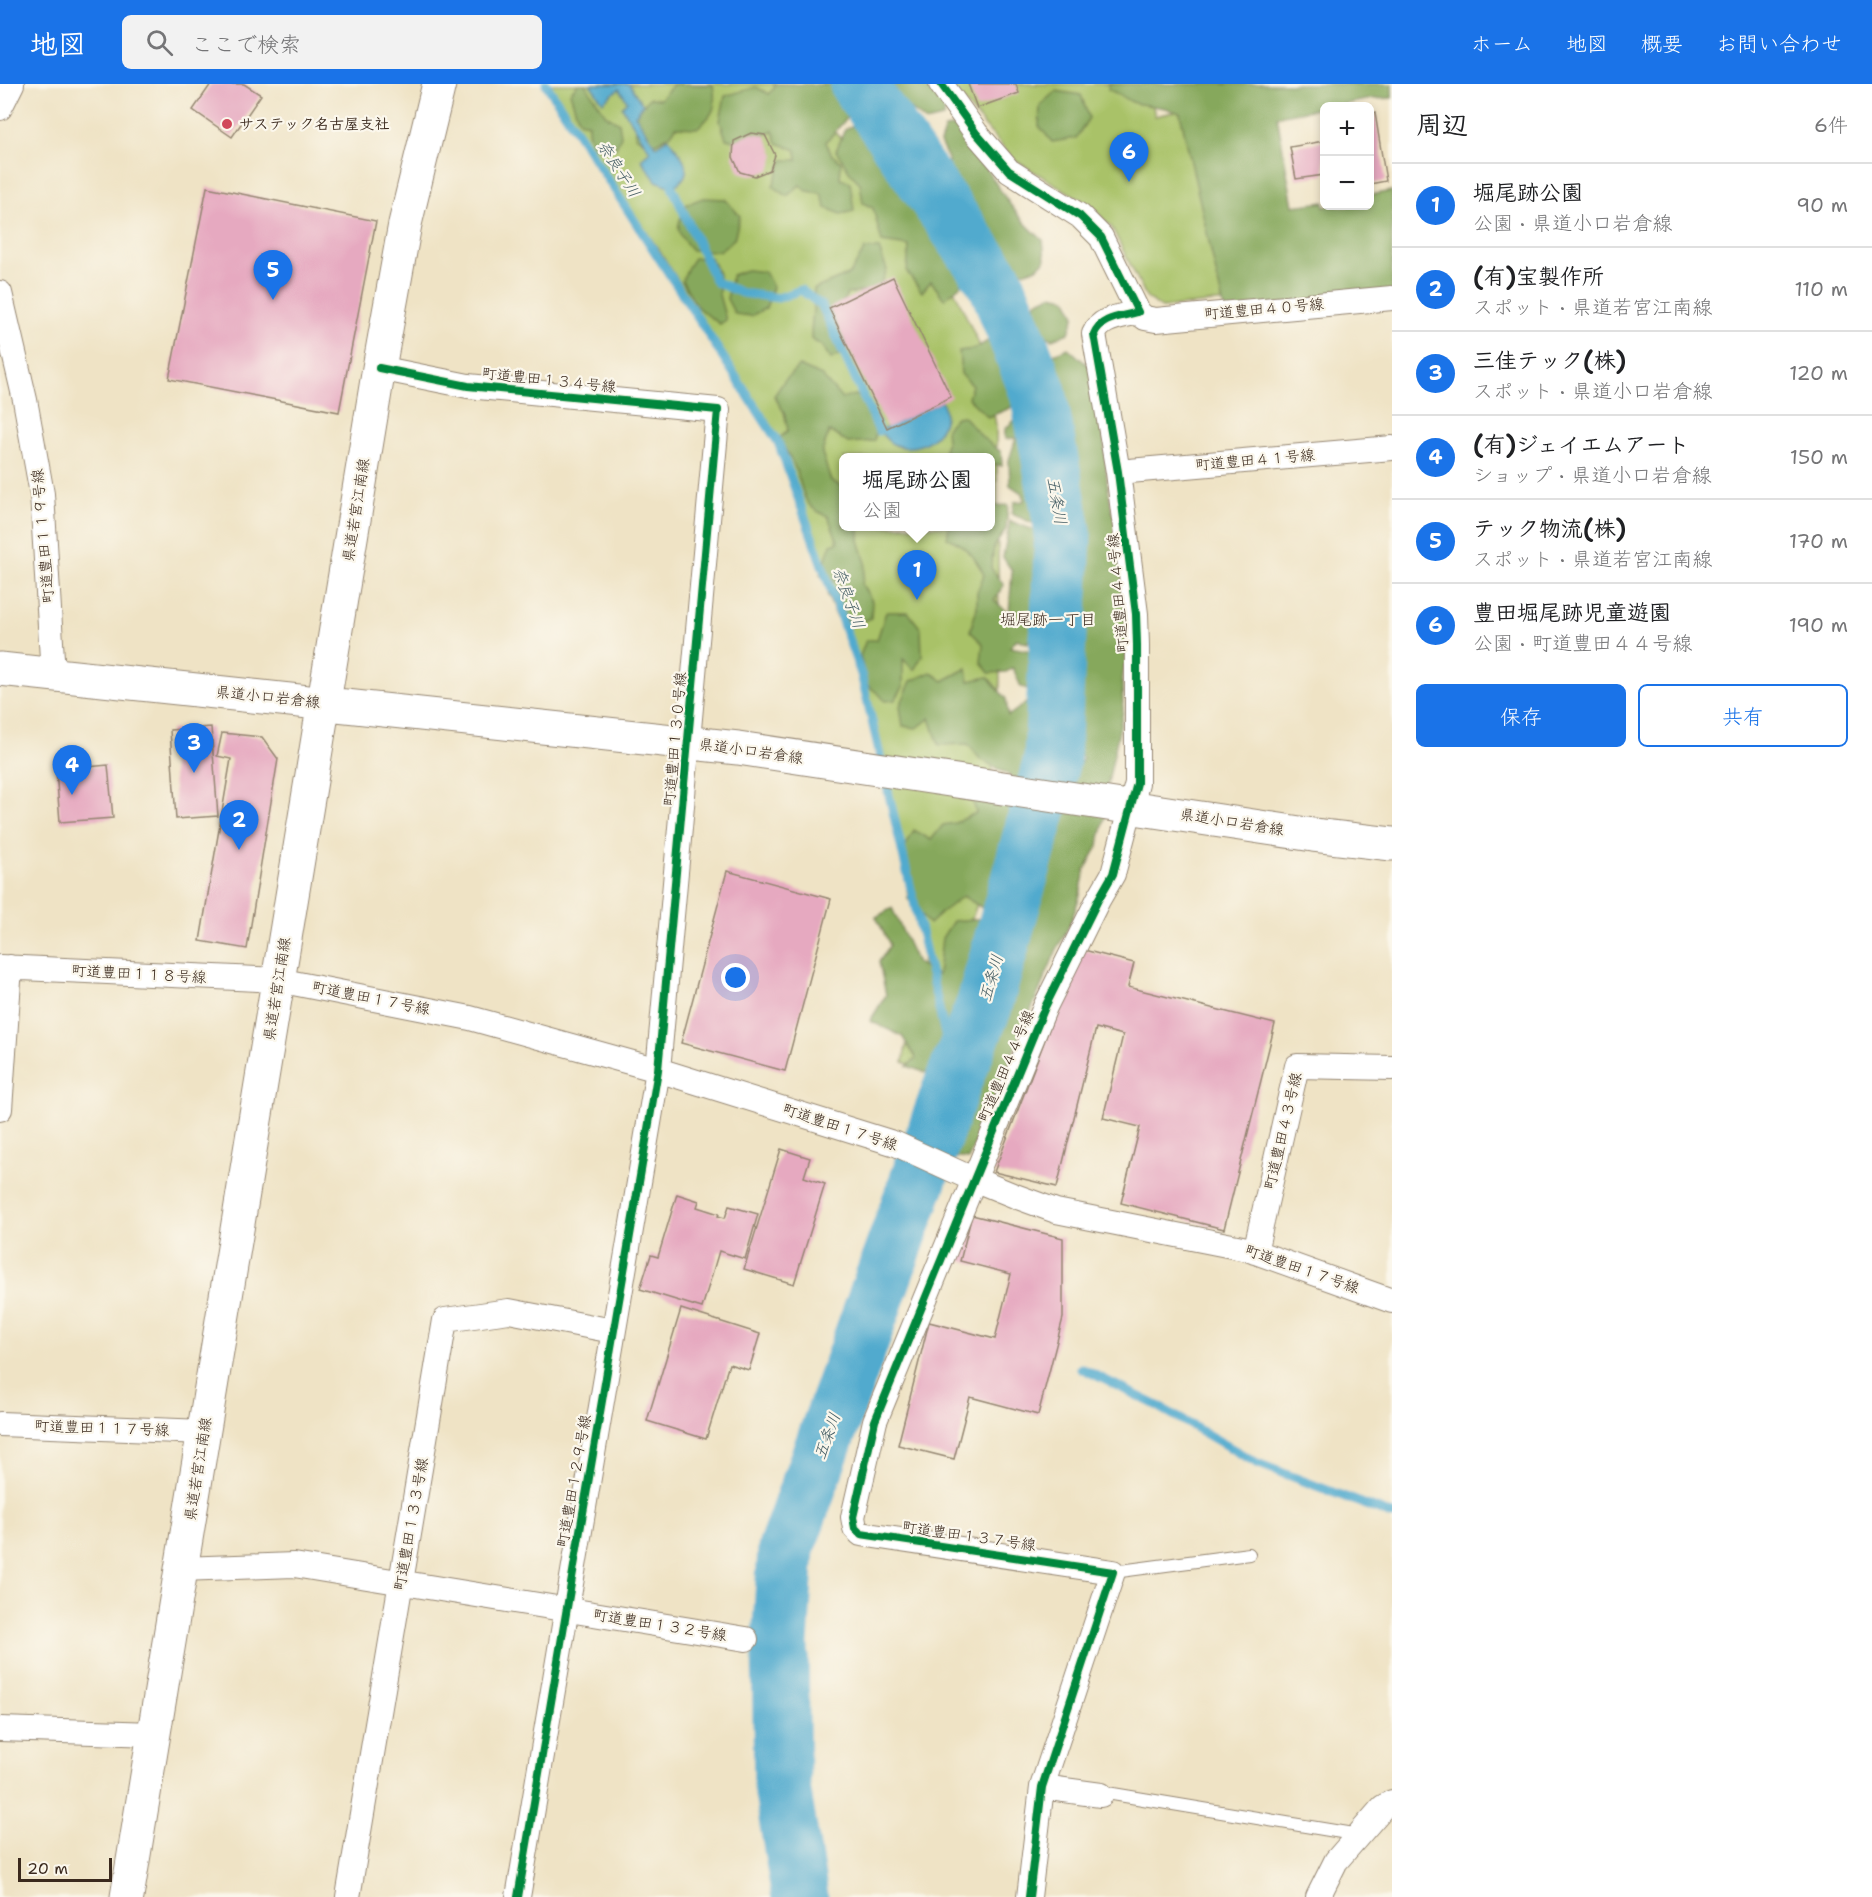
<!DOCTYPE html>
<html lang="ja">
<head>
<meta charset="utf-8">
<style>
	:root { --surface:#fff; --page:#f2f2f2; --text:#202124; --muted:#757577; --line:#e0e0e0; --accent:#1a73e8 }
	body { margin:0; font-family:"Shantell Sans","Klee One",sans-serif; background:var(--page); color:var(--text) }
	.controls { position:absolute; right:18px; top:18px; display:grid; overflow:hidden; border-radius:9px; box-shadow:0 3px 9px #0003 }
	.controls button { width:54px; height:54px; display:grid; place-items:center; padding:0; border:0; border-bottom:2px solid var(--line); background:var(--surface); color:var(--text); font:30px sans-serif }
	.scale { position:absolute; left:18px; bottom:15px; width:94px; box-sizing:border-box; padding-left:6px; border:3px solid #3b2a1e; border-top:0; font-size:16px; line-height:21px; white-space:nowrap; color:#3b2a1e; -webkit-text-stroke:4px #fbf7ec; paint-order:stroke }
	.you { position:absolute; left:736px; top:894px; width:21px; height:21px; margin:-15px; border:4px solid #fff; border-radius:50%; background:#1a73e8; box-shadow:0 0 0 9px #1a73e833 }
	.badge { display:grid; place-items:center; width:39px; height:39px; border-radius:50%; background:var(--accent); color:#fff; font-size:20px; font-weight:700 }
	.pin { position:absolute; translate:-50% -50px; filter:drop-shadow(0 2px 3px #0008) }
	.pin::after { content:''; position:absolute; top:32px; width:21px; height:18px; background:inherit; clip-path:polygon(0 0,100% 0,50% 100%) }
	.popup { position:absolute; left:839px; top:369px; width:156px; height:78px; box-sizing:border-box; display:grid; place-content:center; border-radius:9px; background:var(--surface); filter:drop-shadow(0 2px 4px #0005); font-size:20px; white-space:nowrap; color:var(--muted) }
	.popup b { font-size:22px; color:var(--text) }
	.popup::after { content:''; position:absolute; left:50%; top:100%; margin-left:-12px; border:12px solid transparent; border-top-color:var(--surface) }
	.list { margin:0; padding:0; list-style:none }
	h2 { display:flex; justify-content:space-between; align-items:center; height:78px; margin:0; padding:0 24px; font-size:26px }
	h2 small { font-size:20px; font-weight:400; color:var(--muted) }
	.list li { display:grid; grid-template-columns:39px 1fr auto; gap:18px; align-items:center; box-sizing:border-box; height:84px; padding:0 24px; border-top:2px solid var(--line) }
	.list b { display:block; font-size:22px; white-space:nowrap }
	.list p { margin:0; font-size:20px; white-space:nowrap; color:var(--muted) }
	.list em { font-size:20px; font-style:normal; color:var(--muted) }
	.actions { display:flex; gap:12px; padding:18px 24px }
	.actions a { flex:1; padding:14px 0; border:2px solid var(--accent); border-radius:9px; text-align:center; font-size:21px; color:var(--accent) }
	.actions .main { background:var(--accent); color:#fff }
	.icon { flex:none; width:33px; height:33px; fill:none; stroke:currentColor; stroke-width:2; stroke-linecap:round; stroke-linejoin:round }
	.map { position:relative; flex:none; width:1392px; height:1813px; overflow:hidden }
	header { display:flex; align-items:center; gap:36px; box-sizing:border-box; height:84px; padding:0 30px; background:var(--accent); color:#fff }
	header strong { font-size:28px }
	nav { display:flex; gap:33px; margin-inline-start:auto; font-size:21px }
	.search { width:420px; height:54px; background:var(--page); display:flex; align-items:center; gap:15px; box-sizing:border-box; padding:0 21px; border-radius:9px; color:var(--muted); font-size:22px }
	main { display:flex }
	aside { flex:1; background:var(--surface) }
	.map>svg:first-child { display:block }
</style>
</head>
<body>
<header>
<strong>地図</strong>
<div class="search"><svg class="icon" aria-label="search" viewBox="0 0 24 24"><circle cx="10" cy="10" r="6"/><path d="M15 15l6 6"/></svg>ここで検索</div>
<nav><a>ホーム</a><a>地図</a><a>概要</a><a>お問い合わせ</a></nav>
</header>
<main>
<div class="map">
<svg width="1392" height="1813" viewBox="0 0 1392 1813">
	<rect width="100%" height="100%" fill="#fbf7ec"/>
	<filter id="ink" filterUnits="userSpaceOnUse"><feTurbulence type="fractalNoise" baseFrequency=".0167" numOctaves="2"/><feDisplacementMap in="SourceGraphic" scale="12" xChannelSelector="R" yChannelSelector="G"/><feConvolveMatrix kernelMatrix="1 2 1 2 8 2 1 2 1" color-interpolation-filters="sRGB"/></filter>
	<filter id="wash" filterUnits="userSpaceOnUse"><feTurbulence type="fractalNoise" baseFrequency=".008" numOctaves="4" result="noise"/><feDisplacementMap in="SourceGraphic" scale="24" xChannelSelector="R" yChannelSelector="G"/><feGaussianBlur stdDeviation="1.35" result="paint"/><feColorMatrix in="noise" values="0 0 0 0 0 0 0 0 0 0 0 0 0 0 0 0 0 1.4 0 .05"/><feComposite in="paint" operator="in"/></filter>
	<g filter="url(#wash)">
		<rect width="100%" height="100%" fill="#efe3c5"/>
		<!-- green -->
		<path fill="#a9c268" stroke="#727643" stroke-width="1.5" fill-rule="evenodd" d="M544,0H793L815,22L944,184L983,269L996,341L1000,605L981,809L919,984L903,978L925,863L861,590L778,358L661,169ZM844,374H990V442H844Z
			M949,0H1148L1155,32L1188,25L1235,216L1162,224L1147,214L1112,144L1090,121L1013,75Z"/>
		<!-- forest -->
		<path fill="#86a85c" stroke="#60693d" stroke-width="1.5" d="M578,0H585L606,31L619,39L621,52L615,65C595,69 587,57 588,39L579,37L570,9Z
			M674,0L713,1C717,23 715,30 697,44L676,43L670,51L650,62L636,52L633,34L649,14L660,15Z
			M773,0L851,1L861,18L826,58L831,70L841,78L840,95L850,98L854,127L841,130L826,124L821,109L807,107L800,101L787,112L773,102L783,76H797L796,66L777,59L773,46L749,61L726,55L720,37L725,12L756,3L769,10L775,3Z
			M878,0H931L946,21L943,34L926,38L913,27L899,20L896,5L886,4Z
			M1109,0H1392V14L1372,15L1277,32L1293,122L1324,118V122H1370V111L1392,107V214L1225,229L1180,29L1165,24L1134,19L1108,5Z
			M1056,7L1081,11L1089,34L1076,54L1052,58L1039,42L1040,21Z
			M863,30L875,42L877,66L895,75L905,95L918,102L932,116L942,131L940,148L961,164V201L944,215L931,197L922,208L907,188L909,162L882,158L873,124L863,119L860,99L852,91L836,67L845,45L856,40Z
			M958,42C987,80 1006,126 1043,156L1045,176L1037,184L1026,188L1008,183L989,157L986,141L973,118L959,113L948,93V75L940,59L945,44Z
			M703,114L725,115L740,132L734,155L719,167L692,166C674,147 676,143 687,120Z
			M865,165H879L887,186L878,205L847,210L837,227L846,252V267L831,275L822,262L811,255C811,238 814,223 814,205L850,190Z
			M710,173L719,190V211L726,236L720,240L698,224L682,197L688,183L694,174Z
			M747,186L765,188L773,203L766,224L751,232L735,230L727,215L732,191Z
			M1051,211L1066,214L1075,231L1069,249L1052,255L1036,248L1031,233L1036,218Z
			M1000,250L1011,263L1022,284L1036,292L1044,312L1036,328L1051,341L1038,394L1035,418L1049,424L1037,441L1012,430L1014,418L1024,417L1023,410L1010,401L1009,376L1016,354L1005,355V345L1016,335L1026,340L1031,329L1020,314L1010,324L988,333L968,314L972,301L961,290L959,267L974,265Z
			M1068,264L1099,291L1107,397L1112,427L1123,450L1117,476L1124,494L1128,560L1122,597L1123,627L1105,713L1106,730L1098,762L1085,786L1080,811L1071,838L1057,865L968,1075L952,1073L937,1054L950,1031L948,998L975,962V929L986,891L1012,857L1037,776L1056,758L1054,720L1083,674L1074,663L1069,625L1081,620L1072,590L1067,546L1074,522L1066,515L1068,487L1075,460L1069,443L1075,408L1062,398L1072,378L1059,365L1057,339L1065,322L1053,321L1048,310L1043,285L1053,270Z
			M799,282L822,292L842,315L854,311L867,314L879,337L874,357L848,359L829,347L822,369L831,397L843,403L844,442L859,443V456L866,479L862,500L872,517L871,534L858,539L836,533L827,509L843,501L820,491L831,460L838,458L828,432C800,423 805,407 795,384C791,374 784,364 779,355L788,346L784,328L774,312L784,297Z
			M963,332L983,354L1001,368L1002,382L991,379L990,374L949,373L944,366L947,357L946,344L956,333Z
			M1008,421L1006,445L994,463L991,484L1004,501L994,516L1009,530L1012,487L1003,473L1010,437L1031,445L1049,448L1054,484L1050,549L1038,546L1027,559L1017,555L1010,563L1031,567L1046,557L1064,571L1063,584L1051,592L1041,609L1021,603L1013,584L1006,588L989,589L981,578L983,560L970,547L977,524V508L984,491C976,474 965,460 947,454L949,443L990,442L991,422Z
			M886,528H908L921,545L922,572L914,586L903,575V603L895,616L885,617L880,611L867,601L860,572L866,556H877Z
			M967,584L969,597L988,593L1006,615L1008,632L1030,616L1046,618L1050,656L1039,688L1020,701L1006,689L980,675L968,660L939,661L930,634L917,644L903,642L900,622L911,597L931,588L943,597Z
			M969,703L1031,704L1032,771L1008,814L990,829L963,812L941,829L929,840L908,815L904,766L914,746L931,756L943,741L955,739L976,729Z
			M892,824L917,879L938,891L942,854L953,837L986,834L991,862L981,886L975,919L964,924L967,951L946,977L939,992L924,988L907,982L916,974L902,952L870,937L886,911L879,878L890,861L876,833Z"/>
		<!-- water -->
		<path fill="#51aace" stroke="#466a76" stroke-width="1.5" d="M590,0H629L643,21L635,31L656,62L668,54C682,71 699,90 672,103L656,97L641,75L650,67L622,23L627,17L619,5L603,18Z
			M942,317C956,347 918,373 893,360C888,358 883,351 879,347Z"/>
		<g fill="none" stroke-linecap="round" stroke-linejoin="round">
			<!-- stream -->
			<path stroke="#51aace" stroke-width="9" d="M546,0L778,358L861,590L882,680
				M672,103L716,198L742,209L778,214L801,206L822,222L879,347
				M885,694L955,993
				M1081,1284L1156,1321L1257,1379L1392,1431"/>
			<!-- river -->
			<path stroke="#51aace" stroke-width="57" d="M800,1813L782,1703L780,1559L786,1465L955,993L984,922L1052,676L1063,448L1038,308L996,199L858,0"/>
		</g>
		<g id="blocks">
			<!-- building -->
			<path fill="#e6a9c0" d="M211,0H244L261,11L232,53L193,26Z
				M968,0H1016L1019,9L977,24Z
				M1375,29L1386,97L1370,100V30Z
				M751,49L765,51L775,71L770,86L755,92L740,88L733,73L734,57Z
				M1324,57V91L1296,95L1290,63Z
				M207,103L376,137L339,328L169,295Z
				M893,193L951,313L887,344L829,224Z
				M211,643L218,732L176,735L170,646Z
				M222,649L262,653L278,675L247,865L200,857L231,675L217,672Z
				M108,681L113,734L60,738L56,686Z
				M727,787L831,815L785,987L681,959Z
				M1080,865L1134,879L1128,903L1275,940L1224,1145L1121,1119L1140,1043L1103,1034L1123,951L1096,944L1057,1103L994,1088Z
				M781,1065L810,1074L804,1093L825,1100L794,1200L744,1185Z
				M677,1110L699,1117L697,1123L719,1130L718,1132L725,1134L729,1122L758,1130L745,1175L719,1167L702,1224L640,1205L651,1171L658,1173Z
				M972,1131L1063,1154V1234L1038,1331L970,1313L954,1375L898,1361L929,1238L995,1255L1011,1190L960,1177Z
				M681,1225L760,1250L749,1286L729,1280L706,1355L647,1337Z"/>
		</g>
	</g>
	<g filter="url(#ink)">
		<use href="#blocks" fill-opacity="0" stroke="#958672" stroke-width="1.5"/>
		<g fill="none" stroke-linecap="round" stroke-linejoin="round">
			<defs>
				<path id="lane" d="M1113,1488L1249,1470
					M1101,1711L1107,1709L1359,1751"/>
				<path id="street" d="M941,0L976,49L1009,87L1080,132L1101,153L1138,228C1121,233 1101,233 1094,250L1118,388L1136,530L1137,561V699L1113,790L1098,816L1045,923L875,1337L853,1433L855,1444L861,1450L1113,1488L1042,1703L1029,1813
					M0,24L12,0
					M0,209L25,316L42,410L53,591
					M1138,228L1145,234L1156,236L1392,214
					M379,284L468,302L718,326L658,986L518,1813
					M1118,388L1392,364
					M0,883L278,896L470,934L658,986L896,1060L966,1092L1015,1112L1056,1127L1247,1165L1392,1217
					M0,1025L10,883
					M1255,1168L1297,982L1392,984
					M0,1340L204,1348
					M181,1485L294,1481L746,1555
					M0,1645L154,1650
					M1042,1703L1101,1711
					M348,1813L445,1236L509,1227L613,1247
					M1318,1813L1336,1777L1383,1723L1392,1718"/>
				<path id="secondary" d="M0,585L738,664L1313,751L1392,760
					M127,1813L379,284L405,140L439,0"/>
			</defs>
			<!-- lane casing -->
			<use href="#lane" stroke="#958672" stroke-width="14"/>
			<!-- street casing -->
			<use href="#street" stroke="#958672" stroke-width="26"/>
			<!-- secondary casing -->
			<use href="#secondary" stroke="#958672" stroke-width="35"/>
			<!-- lane -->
			<use href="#lane" stroke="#fff" stroke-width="12"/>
			<!-- street -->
			<use href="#street" stroke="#fff" stroke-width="24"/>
			<!-- secondary -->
			<use href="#secondary" stroke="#fff" stroke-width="33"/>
			<defs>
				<path id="cycleway" d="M941,0L976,49L1009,87L1080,132L1101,153L1138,228C1121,233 1101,233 1094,250L1118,388L1136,530L1137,561V699L1113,790L1098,816L1045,923L875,1337L853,1433L855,1444L861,1450L1113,1488L1042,1703L1029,1813
					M379,284L468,302L718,326L658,986L518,1813"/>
			</defs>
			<!-- cycleway casing -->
			<use href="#cycleway" stroke="#fbf7ec" stroke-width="11"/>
			<!-- cycleway -->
			<use href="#cycleway" stroke="#00873e" stroke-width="8"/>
		</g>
	</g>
	<!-- markers -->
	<circle fill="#d1495b" stroke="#fbf7ec" stroke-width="2" cx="227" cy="40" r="6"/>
	<g text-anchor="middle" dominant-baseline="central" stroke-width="4.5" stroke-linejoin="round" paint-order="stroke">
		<!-- poi labels -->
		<g font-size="15" font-weight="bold" fill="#3b2a1e" stroke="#fbf7ec" text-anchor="start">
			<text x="239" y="40">サステック名古屋支社</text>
		</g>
		<!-- street labels -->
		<g font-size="15" fill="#3b2a1e" stroke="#fbf7ec">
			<text transform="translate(1264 225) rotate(-5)">町道豊田４０号線</text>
			<text transform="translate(549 296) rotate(6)">町道豊田１３４号線</text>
			<text transform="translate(1255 376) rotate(-5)">町道豊田４１号線</text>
			<text transform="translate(356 426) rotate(-81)">県道若宮江南線</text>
			<text transform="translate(43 452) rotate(-95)">町道豊田１１９号線</text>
			<text transform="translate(1118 509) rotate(-95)">町道豊田４４号線</text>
			<text transform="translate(268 613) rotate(6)">県道小口岩倉線</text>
			<text transform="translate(675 655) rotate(-85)">町道豊田１３０号線</text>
			<text transform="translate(751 667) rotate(8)">県道小口岩倉線</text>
			<text transform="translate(1232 738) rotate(9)">県道小口岩倉線</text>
			<text transform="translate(139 890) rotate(3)">町道豊田１１８号線</text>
			<text transform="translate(277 905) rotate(-81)">県道若宮江南線</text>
			<text transform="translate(371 914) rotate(11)">町道豊田１７号線</text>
			<text transform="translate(1006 982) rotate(-67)">町道豊田４４号線</text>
			<text transform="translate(840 1043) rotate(18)">町道豊田１７号線</text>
			<text transform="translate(1283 1047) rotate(-77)">町道豊田４３号線</text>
			<text transform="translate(1302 1185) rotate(19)">町道豊田１７号線</text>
			<text transform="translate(102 1344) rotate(2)">町道豊田１１７号線</text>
			<text transform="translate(198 1385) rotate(-81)">県道若宮江南線</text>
			<text transform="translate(574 1397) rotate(-80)">町道豊田１２９号線</text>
			<text transform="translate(411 1440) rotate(-80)">町道豊田１３３号線</text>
			<text transform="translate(969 1452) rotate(8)">町道豊田１３７号線</text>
			<text transform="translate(660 1541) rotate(9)">町道豊田１３２号線</text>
		</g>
		<!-- water labels -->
		<g font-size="16" font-style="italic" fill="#445d64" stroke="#fbf7ec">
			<text transform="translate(619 85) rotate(57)">奈良子川</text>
			<text transform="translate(1057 417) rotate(80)">五条川</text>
			<text transform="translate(849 514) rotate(70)">奈良子川</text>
			<text transform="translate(991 894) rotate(-74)">五条川</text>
			<text transform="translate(827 1352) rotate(-70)">五条川</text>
		</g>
		<!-- neighbourhood labels -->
		<g font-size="16" fill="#3b2a1e" stroke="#fbf7ec">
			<text x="1048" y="535">堀尾跡一丁目</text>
		</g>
	</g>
</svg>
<div class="controls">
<button>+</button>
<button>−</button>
</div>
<div class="scale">20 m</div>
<div class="you"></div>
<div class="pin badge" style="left:917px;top:516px">1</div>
<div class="popup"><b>堀尾跡公園</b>公園</div>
<div class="pin badge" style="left:239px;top:766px">2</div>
<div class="pin badge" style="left:194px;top:689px">3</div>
<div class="pin badge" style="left:72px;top:711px">4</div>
<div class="pin badge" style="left:273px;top:216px">5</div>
<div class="pin badge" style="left:1129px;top:98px">6</div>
</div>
<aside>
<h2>周辺<small>6件</small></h2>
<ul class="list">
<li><span class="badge">1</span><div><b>堀尾跡公園</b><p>公園 · 県道小口岩倉線</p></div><em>90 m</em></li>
<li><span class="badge">2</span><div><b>(有)宝製作所</b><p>スポット · 県道若宮江南線</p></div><em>110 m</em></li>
<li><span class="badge">3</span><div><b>三佳テック(株)</b><p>スポット · 県道小口岩倉線</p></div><em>120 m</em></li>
<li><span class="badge">4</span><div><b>(有)ジェイエムアート</b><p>ショップ · 県道小口岩倉線</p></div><em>150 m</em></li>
<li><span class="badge">5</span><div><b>テック物流(株)</b><p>スポット · 県道若宮江南線</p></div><em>170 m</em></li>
<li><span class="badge">6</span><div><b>豊田堀尾跡児童遊園</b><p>公園 · 町道豊田４４号線</p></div><em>190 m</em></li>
</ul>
<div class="actions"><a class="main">保存</a><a>共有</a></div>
</aside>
</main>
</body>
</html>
